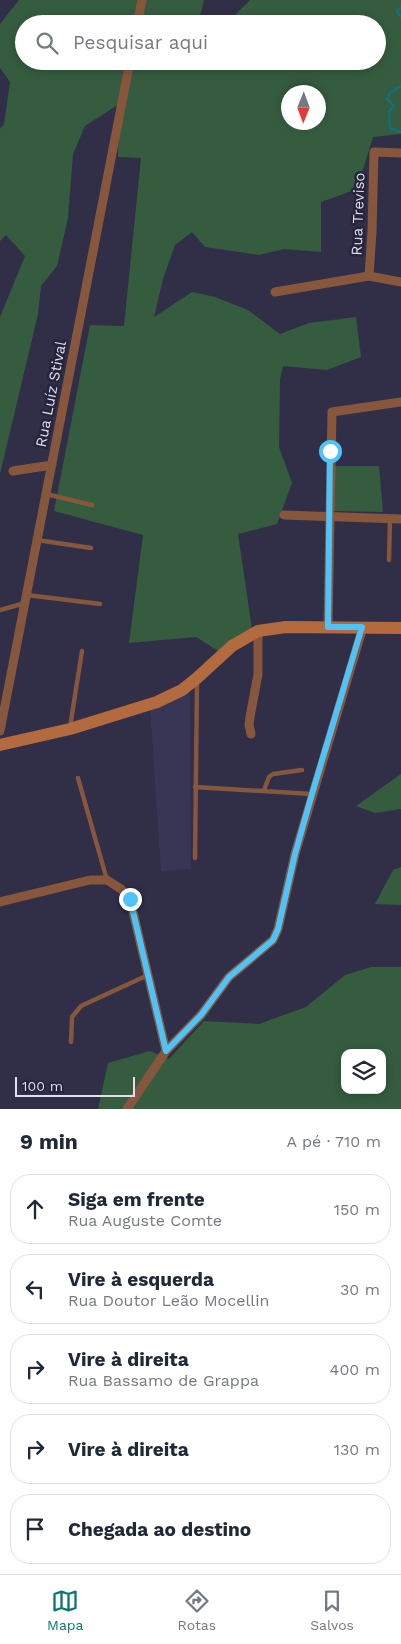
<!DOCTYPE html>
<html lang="pt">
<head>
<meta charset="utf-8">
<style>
	:root { --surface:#fff; --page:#f6f6f7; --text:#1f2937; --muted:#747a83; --line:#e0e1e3; --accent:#0f766e }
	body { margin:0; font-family:"Work Sans",sans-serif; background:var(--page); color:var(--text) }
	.controls { position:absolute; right:15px; bottom:15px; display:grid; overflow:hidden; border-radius:10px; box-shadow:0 2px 8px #0003 }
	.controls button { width:45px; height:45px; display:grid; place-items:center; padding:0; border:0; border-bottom:1px solid var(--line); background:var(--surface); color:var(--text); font:25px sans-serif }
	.compass { position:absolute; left:281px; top:85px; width:45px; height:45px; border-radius:50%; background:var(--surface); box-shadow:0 2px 8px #0003; rotate:181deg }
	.scale { position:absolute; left:15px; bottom:12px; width:120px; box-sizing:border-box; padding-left:5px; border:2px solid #dfdfef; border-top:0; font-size:14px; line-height:18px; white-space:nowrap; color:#dfdfef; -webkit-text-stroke:4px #26253c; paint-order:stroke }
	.stop { position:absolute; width:15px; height:15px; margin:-11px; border:4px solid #4fc3f7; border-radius:50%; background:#fff }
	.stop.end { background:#4fc3f7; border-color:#fff; box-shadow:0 1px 5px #0008 }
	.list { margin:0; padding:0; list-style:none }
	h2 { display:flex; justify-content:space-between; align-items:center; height:65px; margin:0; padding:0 20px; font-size:21px }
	h2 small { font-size:16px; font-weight:400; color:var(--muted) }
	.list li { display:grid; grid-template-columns:32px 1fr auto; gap:15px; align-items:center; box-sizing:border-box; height:70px; margin:0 10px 10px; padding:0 10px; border:1px solid var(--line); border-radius:20px }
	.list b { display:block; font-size:19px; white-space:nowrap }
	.list p { margin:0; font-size:16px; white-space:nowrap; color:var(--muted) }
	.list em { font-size:16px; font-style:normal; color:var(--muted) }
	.icon { flex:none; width:28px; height:28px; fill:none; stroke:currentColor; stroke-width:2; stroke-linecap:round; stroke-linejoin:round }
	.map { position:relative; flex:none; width:401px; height:1109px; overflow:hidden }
	.search { position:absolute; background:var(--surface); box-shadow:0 2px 8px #0003; left:15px; right:15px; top:15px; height:55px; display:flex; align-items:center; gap:12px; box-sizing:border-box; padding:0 18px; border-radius:28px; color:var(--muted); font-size:19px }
	.sheet { height:465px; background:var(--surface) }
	nav { display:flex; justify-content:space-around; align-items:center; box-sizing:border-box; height:70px; border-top:1px solid var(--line); background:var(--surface); font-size:14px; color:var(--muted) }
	nav a { display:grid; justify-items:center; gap:2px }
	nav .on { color:var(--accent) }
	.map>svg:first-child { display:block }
</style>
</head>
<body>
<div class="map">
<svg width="401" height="1109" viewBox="0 0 401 1109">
	<rect width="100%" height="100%" fill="#302f47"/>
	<!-- built -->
	<path fill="#383655" d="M190,689L191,869L161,871L150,707Z"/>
	<!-- green -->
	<path fill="#355c3e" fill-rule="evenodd" d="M19,0H204L198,24H24V61H377V24H226L250,0H401V134L373,137L357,189L321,202V252L284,249L259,255L205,247L192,232L175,245L163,279L154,317L192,292L215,297L248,310L280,334L309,323L356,317L361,357L327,370L283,366L280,379L279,447L292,483L277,524L238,534L252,629L218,651L196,637L129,643L143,535L54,511L90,325L124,326L141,158L118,157L119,104L85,126L73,154L68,218L57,266L41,286L38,314L0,474V317L25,256L6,235L0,241V129L4,124L10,82L0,68V24ZM288,92H318V122H288Z
		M334,466H379L383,512L333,511Z
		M401,774V809L375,813L356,806Z
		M401,867V905L375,904L393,870Z
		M371,967H401V1109H98L108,1063L150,1051L169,1059L204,1021L259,1024L306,1007L345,975ZM345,1053H382V1090H345Z"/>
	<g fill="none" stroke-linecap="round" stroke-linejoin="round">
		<!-- stream -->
		<path stroke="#126f7d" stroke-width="2.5" d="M401,7L397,11L401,17
			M401,86L391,92L387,99L394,106L389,112L390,128L401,132"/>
		<!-- lane -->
		<path stroke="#86573d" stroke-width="4.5" d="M46,494L92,505
			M37,540L91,548
			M389,560L390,518
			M27,595L100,604
			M0,610L25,603
			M70,727L82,651
			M78,778L107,880
			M195,787L312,794
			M264,790L269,777L273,774L302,770
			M195,858L197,682
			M71,1042L72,1017L81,1006L148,975"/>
		<!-- street -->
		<path stroke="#86573d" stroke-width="9" d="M137,24L142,0
			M369,276L372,232L374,152L401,153
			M275,292L369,276L401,282
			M13,471L52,465
			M284,515L401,519
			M328,627L332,412L401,402
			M0,731L130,61
			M251,734L249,725L250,717L258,674V631
			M0,902L90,880H107L121,889L130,899L166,1051
			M127,1109L166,1051L201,1015L229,977L273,940L278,929L295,854L363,627"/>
		<!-- secondary -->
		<path stroke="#b46a3f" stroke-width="12" d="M0,745L70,729L157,702L182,690L197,678L232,646L258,631L286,627L401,628"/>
	</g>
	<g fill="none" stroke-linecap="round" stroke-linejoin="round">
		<!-- route -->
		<path stroke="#4fc3f7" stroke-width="6" d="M130,899L166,1051L201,1015L229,977L273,940L278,929L295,854L312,794L362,627H328L330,451"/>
	</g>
	<g text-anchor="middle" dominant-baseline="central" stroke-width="5" stroke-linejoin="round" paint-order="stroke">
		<!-- street labels -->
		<g font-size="15" fill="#dfdfef" stroke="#26253c">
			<text transform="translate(358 214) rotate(-88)">Rua Treviso</text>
			<text transform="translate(51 394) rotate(-79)">Rua Luíz Stival</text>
		</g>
	</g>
</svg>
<div class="controls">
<button><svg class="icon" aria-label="layers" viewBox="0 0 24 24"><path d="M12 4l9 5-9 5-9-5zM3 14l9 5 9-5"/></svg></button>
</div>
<svg class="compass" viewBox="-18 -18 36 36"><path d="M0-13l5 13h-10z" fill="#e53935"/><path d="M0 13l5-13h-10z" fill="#747a83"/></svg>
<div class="scale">100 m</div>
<div class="stop" style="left:330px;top:451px"></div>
<div class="stop end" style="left:130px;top:899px"></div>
<div class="search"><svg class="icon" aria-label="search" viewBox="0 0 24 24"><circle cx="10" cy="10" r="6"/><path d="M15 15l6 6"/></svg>Pesquisar aqui</div>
</div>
<section class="sheet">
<h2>9 min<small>A pé · 710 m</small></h2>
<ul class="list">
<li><svg class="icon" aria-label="ahead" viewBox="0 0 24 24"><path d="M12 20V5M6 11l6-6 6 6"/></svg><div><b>Siga em frente</b><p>Rua Auguste Comte</p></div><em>150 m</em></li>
<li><svg class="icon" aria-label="left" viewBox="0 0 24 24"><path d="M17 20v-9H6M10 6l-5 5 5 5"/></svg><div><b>Vire à esquerda</b><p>Rua Doutor Leão Mocellin</p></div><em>30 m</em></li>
<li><svg class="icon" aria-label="right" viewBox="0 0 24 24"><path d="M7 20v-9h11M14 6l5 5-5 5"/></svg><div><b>Vire à direita</b><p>Rua Bassamo de Grappa</p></div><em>400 m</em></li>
<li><svg class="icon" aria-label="right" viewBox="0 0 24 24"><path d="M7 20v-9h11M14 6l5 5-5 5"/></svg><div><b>Vire à direita</b></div><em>130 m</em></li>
<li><svg class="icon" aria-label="arrive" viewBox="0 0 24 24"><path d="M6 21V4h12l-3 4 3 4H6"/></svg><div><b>Chegada ao destino</b></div></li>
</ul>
</section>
<nav>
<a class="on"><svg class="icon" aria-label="map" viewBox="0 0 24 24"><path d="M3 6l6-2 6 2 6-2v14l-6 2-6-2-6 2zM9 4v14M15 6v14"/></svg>Mapa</a>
<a><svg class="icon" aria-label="directions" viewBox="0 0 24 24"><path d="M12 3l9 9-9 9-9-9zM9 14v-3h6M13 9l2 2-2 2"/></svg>Rotas</a>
<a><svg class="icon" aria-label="saved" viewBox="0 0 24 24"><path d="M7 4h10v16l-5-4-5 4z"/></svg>Salvos</a>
</nav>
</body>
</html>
